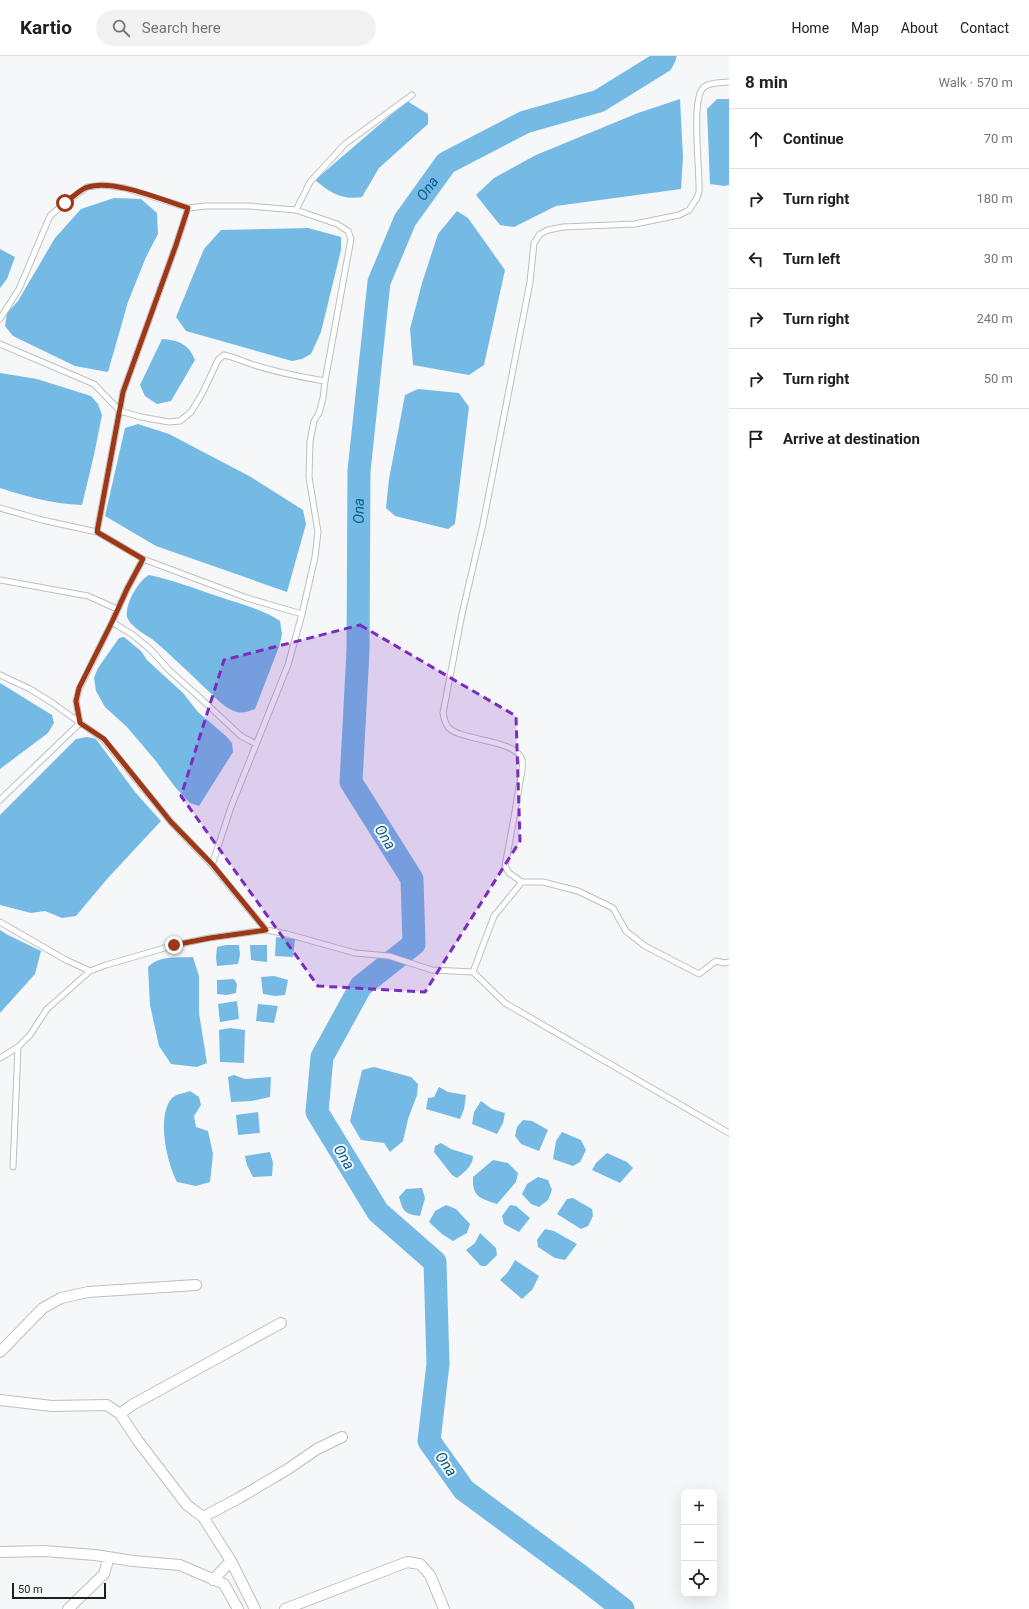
<!DOCTYPE html>
<html lang="en">
<head>
<meta charset="utf-8">
<style>
	:root { --surface:#fff; --page:#f2f2f2; --text:#202124; --muted:#757577; --line:#e0e0e0 }
	body { margin:0; font-family:Roboto,sans-serif; background:var(--page); color:var(--text) }
	.controls { position:absolute; right:12px; bottom:12px; display:grid; overflow:hidden; border-radius:8px; box-shadow:0 4px 16px #0002 }
	.controls button { width:36px; height:36px; display:grid; place-items:center; padding:0; border:0; border-bottom:1px solid var(--line); background:var(--surface); color:var(--text); font:20px sans-serif }
	.scale { position:absolute; left:12px; bottom:10px; width:94px; box-sizing:border-box; padding-left:4px; border:2px solid #1e1f1f; border-top:0; font-size:11px; line-height:14px; white-space:nowrap; color:#1e1f1f; -webkit-text-stroke:3px #f5f7f9; paint-order:stroke }
	.stop { position:absolute; width:12px; height:12px; margin:-9px; border:3px solid #9e3716; border-radius:50%; background:#fff }
	.stop.end { background:#9e3716; border-color:#fff; box-shadow:0 1px 4px #0008 }
	.list { margin:0; padding:0; list-style:none }
	h2 { display:flex; justify-content:space-between; align-items:center; height:52px; margin:0; padding:0 16px; font-size:17px }
	h2 small { font-size:13px; font-weight:400; color:var(--muted) }
	.list li { display:grid; grid-template-columns:26px 1fr auto; gap:12px; align-items:center; box-sizing:border-box; height:60px; padding:0 16px; border-top:1px solid var(--line) }
	.list b { display:block; font-size:15px; white-space:nowrap }
	.list em { font-size:13px; font-style:normal; color:var(--muted) }
	.icon { flex:none; width:22px; height:22px; fill:none; stroke:currentColor; stroke-width:2; stroke-linecap:round; stroke-linejoin:round }
	.map { position:relative; flex:none; width:729px; height:1553px; overflow:hidden }
	header { display:flex; align-items:center; gap:24px; box-sizing:border-box; height:56px; padding:0 20px; background:var(--surface); border-bottom:1px solid var(--line) }
	header strong { font-size:19px }
	nav { display:flex; gap:22px; margin-inline-start:auto; font-size:14px }
	.search { width:280px; height:36px; background:var(--page); display:flex; align-items:center; gap:10px; box-sizing:border-box; padding:0 14px; border-radius:22px; color:var(--muted); font-size:15px }
	main { display:flex }
	aside { flex:1; background:var(--surface) }
	.map>svg:first-child { display:block }
</style>
</head>
<body>
<header>
<strong>Kartio</strong>
<div class="search"><svg class="icon" aria-label="search" viewBox="0 0 24 24"><circle cx="10" cy="10" r="6"/><path d="M15 15l6 6"/></svg>Search here</div>
<nav><a>Home</a><a>Map</a><a>About</a><a>Contact</a></nav>
</header>
<main>
<div class="map">
<svg width="729" height="1553" viewBox="0 0 729 1553">
	<rect width="100%" height="100%" fill="#f5f7f9"/>
	<!-- water -->
	<path fill="#75b9e5" d="M680,43L683,101L681,133L556,150L514,171L500,169L476,139L494,122L536,99L638,57Z
		M717,43H729V129L724,130L710,128L707,53Z
		M407,45L428,58V68L379,112L362,141C341,144 331,137 315,124Z
		M114,142L141,143L157,157L158,178L146,201L128,246L108,316L75,310L13,280L5,270L7,257L18,245L55,182L81,153Z
		M457,155L468,162L505,214L484,309L469,319L413,309L410,273L422,227L438,178Z
		M308,172L341,181V194L321,276L311,298L302,303L292,305L186,275L176,261L204,193L221,174Z
		M0,193L15,201L7,223L0,232Z
		M162,283C178,284 189,288 195,304L171,345L157,348L145,340L140,329Z
		M0,317L37,323L91,340L98,348L102,359L94,399L82,449C54,448 27,441 0,432Z
		M418,333L459,337L469,351L455,468L448,473L395,460L386,452L389,423L405,339Z
		M138,368L169,378L251,421L303,454L306,468L287,536L156,490L105,460L125,372Z
		M149,519C173,524 196,533 220,541C240,548 263,553 280,565L282,578L280,588L255,653C247,656 243,658 234,655C223,651 213,639 204,631C187,615 170,598 152,583C144,578 130,570 127,561C125,548 138,525 149,519Z
		M124,581L141,595L147,604L183,637L198,656L226,680L232,687L233,696L199,750L190,747L175,731L155,704L127,671L105,651L96,635L94,622L98,612L119,582Z
		M0,627L52,659L54,667L48,677L0,713Z
		M87,681L96,683L135,736L161,765L107,823L76,860L62,862L45,855L31,857L0,849V759L76,683Z
		M0,874L8,879L41,895L35,918L0,957Z
		M276,881L295,883L293,901L275,900Z
		M226,889H239L240,899L238,908L217,910L216,902L217,891Z
		M250,889H267V906L251,904Z
		M193,901L199,920V957L207,1007L197,1011L171,1008L159,990L150,949L148,911C159,899 179,902 193,901Z
		M274,920L288,924L285,939L275,940L263,938L261,921Z
		M234,923L237,928L236,937L227,939L217,938V924Z
		M237,945L239,963L220,966L218,948Z
		M258,948L278,950L274,967L256,965Z
		M230,972L245,974L244,1007L220,1006L219,974Z
		M374,1011L411,1021L418,1028L417,1039L408,1063L403,1085L390,1096L384,1087L361,1084L350,1065L362,1014Z
		M234,1019L245,1023L271,1021L270,1041L252,1045L231,1046L228,1021Z
		M439,1031L448,1036L466,1039L464,1053L460,1063L426,1053L428,1042L434,1041Z
		M190,1035L199,1041L201,1049L194,1060L196,1071L208,1075L213,1098L210,1126L196,1130L177,1126C167,1107 156,1060 172,1042C176,1038 185,1037 190,1035Z
		M481,1045L492,1053L505,1057L503,1067L497,1078L472,1068L474,1056Z
		M258,1056L260,1077L238,1079L236,1059Z
		M523,1064L532,1065L548,1074L539,1095L521,1088L515,1080L517,1071Z
		M562,1076L581,1084L586,1094L580,1106L573,1110L553,1103L556,1085Z
		M441,1087L451,1093L473,1100C473,1109 465,1116 457,1122L452,1119L434,1096L435,1090Z
		M270,1096L273,1107L272,1120L253,1121L247,1109L245,1100Z
		M607,1097L627,1106L633,1112L620,1127L592,1114L596,1107Z
		M493,1104L508,1107L518,1117L516,1126L497,1148C480,1142 472,1141 473,1121Z
		M538,1121L548,1124L552,1134L548,1144L539,1151L531,1148L522,1138L527,1128Z
		M422,1132L425,1142L420,1160C404,1158 403,1155 399,1141L406,1133Z
		M573,1142L592,1153L593,1160L588,1170L581,1173L557,1158L567,1143Z
		M446,1149L456,1153L470,1168L467,1177L453,1185L442,1178L429,1166L435,1155Z
		M510,1149L516,1150L530,1162L519,1176L504,1168L502,1160Z
		M545,1173L554,1175L577,1188L565,1204L555,1202L538,1191L537,1184Z
		M480,1177L496,1192L497,1199L486,1210H481L466,1194L475,1187Z
		M515,1204L539,1220L532,1234L522,1243L500,1224L508,1216Z"/>
	<g fill="none" stroke-linecap="round" stroke-linejoin="round">
		<!-- river -->
		<path stroke="#75b9e5" stroke-width="23" id="s1" d="M623,1553L582,1521L464,1434L429,1385L438,1308L435,1206L378,1156L317,1056L322,1001L361,930L414,888L412,823L351,726L358,595L359,415L379,226L405,164L446,107L525,66L599,45L662,6L665,0"/>
		<defs>
			<path id="lane" d="M188,152L206,150H249L296,154L337,168L348,175L351,183L325,325L323,342L319,357L314,365L310,385L309,421L318,476L315,501L302,558L288,609L231,751L212,809
				M296,154L310,126L345,88L412,39
				M0,263L19,233L50,160L65,147L87,131L103,129L125,132L188,152L176,189L123,336L97,476
				M0,288L94,328L120,355L141,361L169,366L180,365L191,356L202,338L218,304L224,299C234,301 242,305 251,308C275,316 300,321 325,325
				M0,452L42,464L97,476L143,503L127,533L112,566L79,633L76,645L80,667L0,744
				M143,503L247,542L302,558
				M0,524L88,540L117,553
				M112,566L133,579L151,594L169,614L198,640L241,680L256,688
				M0,619L30,633L51,646L103,683L171,766L212,809L266,874
				M522,826L509,817L505,810C510,784 515,757 519,731C520,723 524,711 522,704C517,683 459,685 448,671C445,667 444,662 443,657L462,558L483,468L530,226L534,187L540,178L548,174L563,171L635,168L679,159L689,154L697,142L699,136C700,116 691,44 703,32C709,26 721,27 729,26
				M0,866L66,904L90,915L106,909L175,889L209,882L266,874L287,878L355,897L389,900L432,914L473,916L505,947L729,1077
				M473,916L494,860L522,826H543L578,835L613,852L626,875L645,890L699,918L716,905L724,907L729,906
				M0,1002L18,991L30,979L47,953L90,915
				M13,1111L18,991"/>
			<path id="street" d="M0,1296L43,1252L61,1242L88,1236L196,1229
				M0,1344L52,1350L107,1349L120,1358L138,1385L187,1449L203,1461L231,1505L255,1553
				M120,1358L132,1349L281,1267
				M203,1461L239,1442L288,1413L317,1393L342,1381
				M0,1496L44,1495L95,1499L133,1505L180,1509L224,1528L238,1553
				M213,1524L231,1505
				M68,1553L104,1518L109,1501
				M285,1553L407,1506L420,1508L430,1519L444,1553"/>
		</defs>
		<!-- lane casing -->
		<use href="#lane" stroke="#bebfc1" stroke-width="7"/>
		<!-- street casing -->
		<use href="#street" stroke="#bebfc1" stroke-width="12"/>
		<!-- lane -->
		<use href="#lane" stroke="#fff" stroke-width="5"/>
		<!-- street -->
		<use href="#street" stroke="#fff" stroke-width="10"/>
	</g>
	<g fill="none" stroke-linecap="round" stroke-linejoin="round">
		<!-- route -->
		<path stroke="#9e3716" stroke-width="5" d="M65,147C72,142 80,133 88,131C114,123 162,144 188,152L176,189L123,336L97,476L143,503L127,533L112,566L79,632L76,645L80,667L104,683L171,766L212,808L266,874L210,882L174,889"/>
	</g>
	<!-- marked area -->
	<path fill="#7b2cbf" fill-opacity="0.2" stroke="#7b2cbf" stroke-width="3" stroke-dasharray="8 5" stroke-linejoin="round" d="M360,569L516,660L520,785L425,936L318,930L181,740L224,604Z"/>
	<g text-anchor="middle" dominant-baseline="central" stroke-width="4" stroke-linejoin="round" paint-order="stroke">
		<!-- water labels -->
		<g font-size="15" font-style="italic" fill="#095e88" stroke="#f5f7f9">
			<text stroke="none"><textPath href="#s1" startOffset="1622">Ona</textPath></text>
			<text stroke="none"><textPath href="#s1" startOffset="1286">Ona</textPath></text>
			<text transform="translate(385 781) rotate(58)">Ona</text>
			<text transform="translate(344 1101) rotate(59)">Ona</text>
			<text transform="translate(446 1408) rotate(55)">Ona</text>
		</g>
	</g>
</svg>
<div class="controls">
<button>+</button>
<button>−</button>
<button><svg class="icon" aria-label="locate" viewBox="0 0 24 24"><circle cx="12" cy="12" r="6"/><path d="M12 2v4M12 18v4M2 12h4M18 12h4"/></svg></button>
</div>
<div class="scale">50 m</div>
<div class="stop" style="left:65px;top:147px"></div>
<div class="stop end" style="left:174px;top:889px"></div>
</div>
<aside>
<h2>8 min<small>Walk · 570 m</small></h2>
<ul class="list">
<li><svg class="icon" aria-label="ahead" viewBox="0 0 24 24"><path d="M12 20V5M6 11l6-6 6 6"/></svg><div><b>Continue</b></div><em>70 m</em></li>
<li><svg class="icon" aria-label="right" viewBox="0 0 24 24"><path d="M7 20v-9h11M14 6l5 5-5 5"/></svg><div><b>Turn right</b></div><em>180 m</em></li>
<li><svg class="icon" aria-label="left" viewBox="0 0 24 24"><path d="M17 20v-9H6M10 6l-5 5 5 5"/></svg><div><b>Turn left</b></div><em>30 m</em></li>
<li><svg class="icon" aria-label="right" viewBox="0 0 24 24"><path d="M7 20v-9h11M14 6l5 5-5 5"/></svg><div><b>Turn right</b></div><em>240 m</em></li>
<li><svg class="icon" aria-label="right" viewBox="0 0 24 24"><path d="M7 20v-9h11M14 6l5 5-5 5"/></svg><div><b>Turn right</b></div><em>50 m</em></li>
<li><svg class="icon" aria-label="arrive" viewBox="0 0 24 24"><path d="M6 21V4h12l-3 4 3 4H6"/></svg><div><b>Arrive at destination</b></div></li>
</ul>
</aside>
</main>
</body>
</html>
